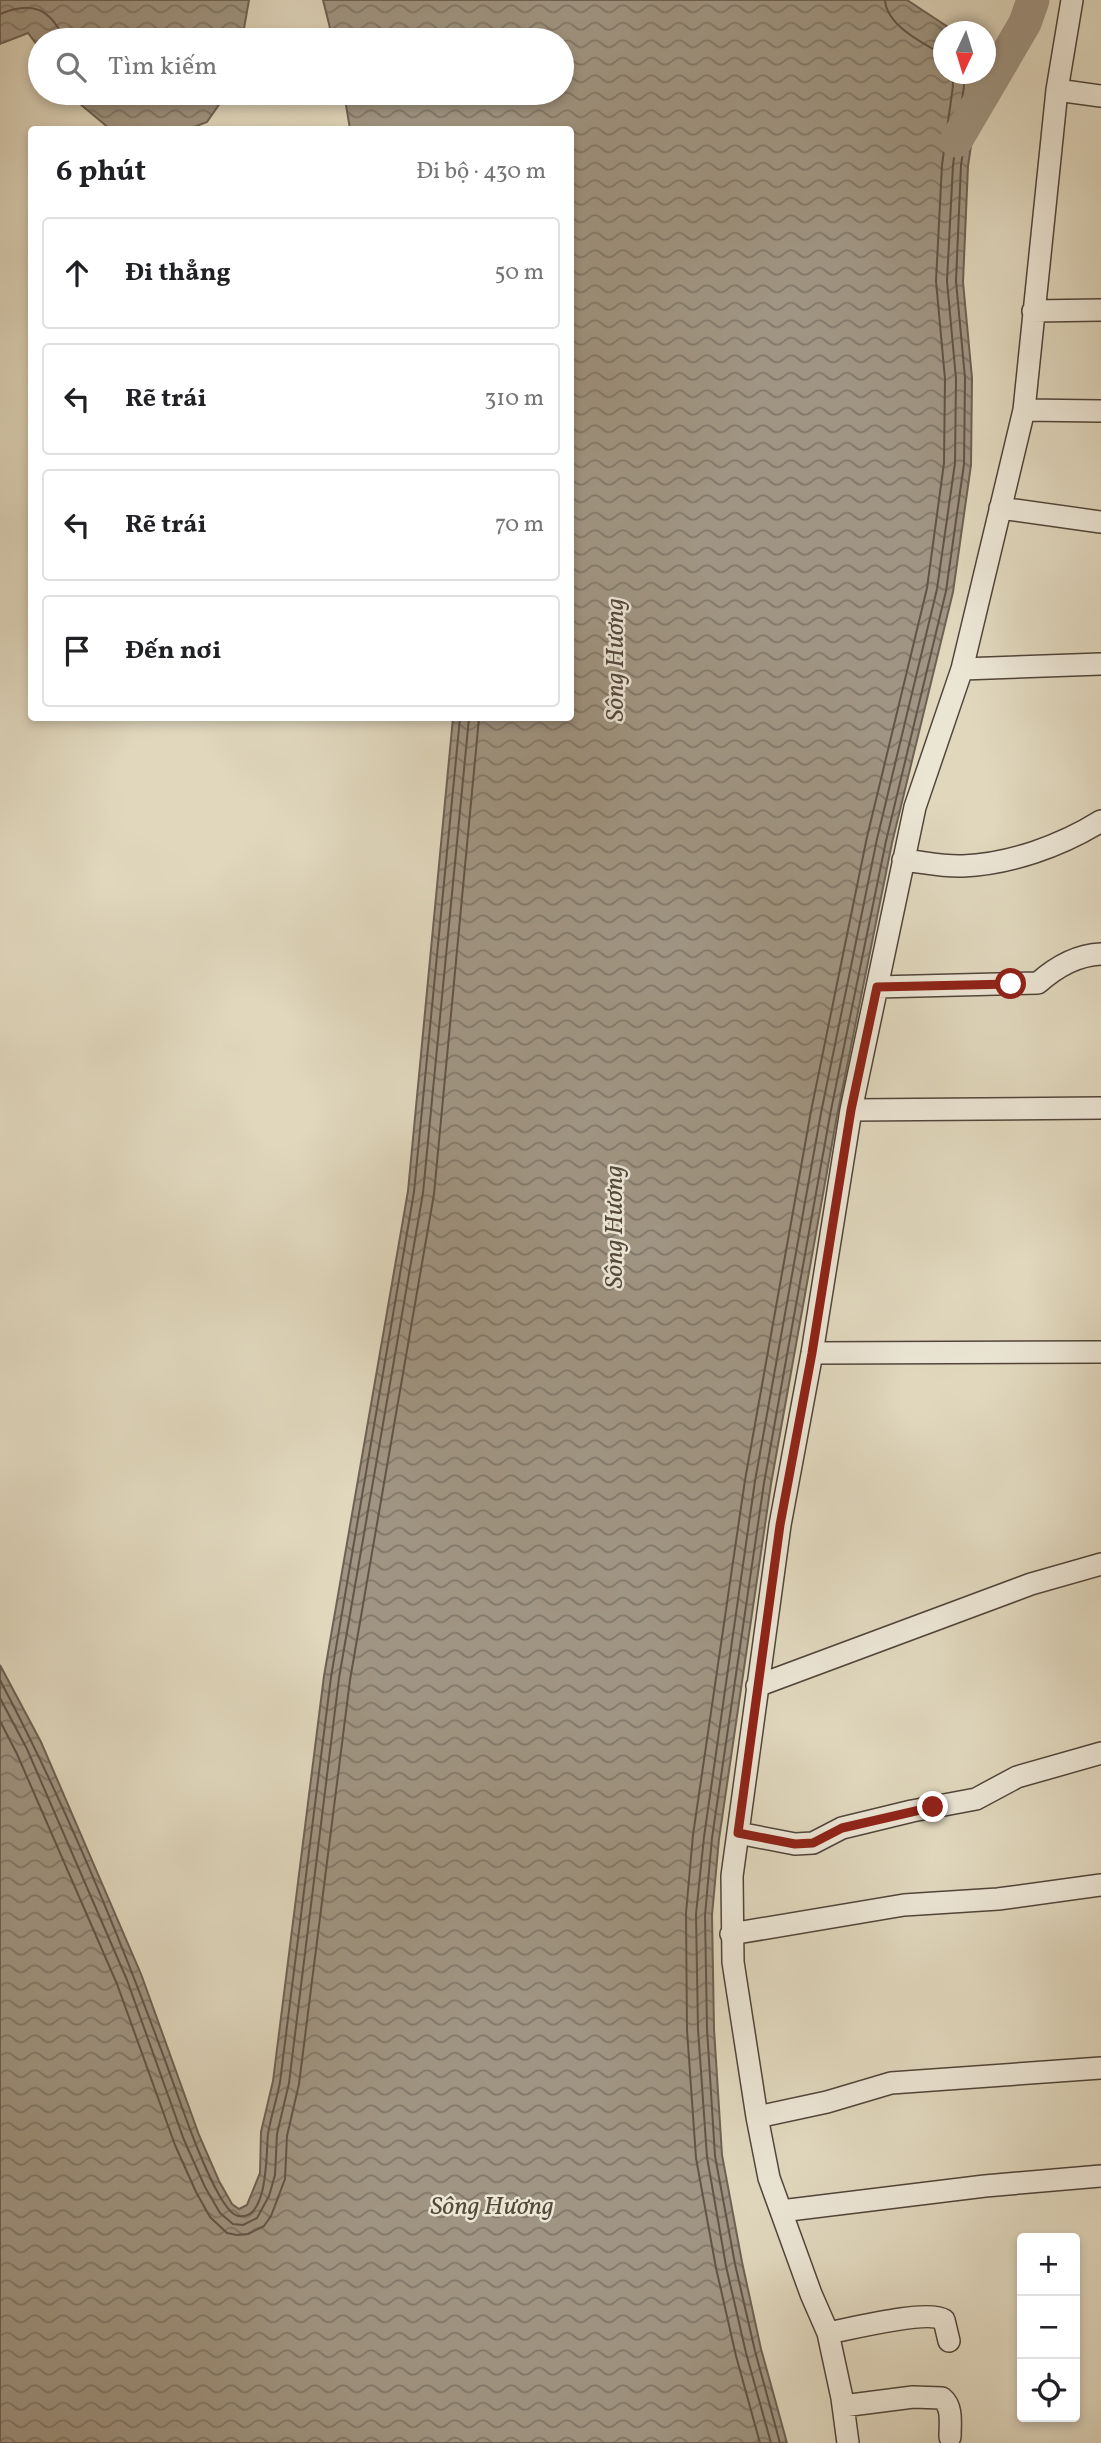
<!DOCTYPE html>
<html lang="vi">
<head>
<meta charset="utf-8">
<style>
	:root { --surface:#fff; --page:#f6f6f6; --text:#202124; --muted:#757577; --line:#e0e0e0 }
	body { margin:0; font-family:Vollkorn,serif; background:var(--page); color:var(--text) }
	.controls { position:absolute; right:21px; bottom:21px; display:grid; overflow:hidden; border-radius:7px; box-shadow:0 4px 10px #0003 }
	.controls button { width:63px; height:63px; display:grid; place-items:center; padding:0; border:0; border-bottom:2px solid var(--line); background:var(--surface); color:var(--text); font:35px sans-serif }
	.compass { position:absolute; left:933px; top:21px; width:63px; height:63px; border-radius:50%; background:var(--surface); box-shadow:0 4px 10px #0003; rotate:184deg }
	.stop { position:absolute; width:21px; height:21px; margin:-16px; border:5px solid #8f2418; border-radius:50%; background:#fff }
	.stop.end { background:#8f2418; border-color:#fff; box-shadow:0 2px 7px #0008 }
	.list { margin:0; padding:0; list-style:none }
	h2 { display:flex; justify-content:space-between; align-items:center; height:91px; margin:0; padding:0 28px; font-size:30px }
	h2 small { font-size:23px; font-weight:400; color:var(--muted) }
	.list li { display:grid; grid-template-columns:46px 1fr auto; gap:21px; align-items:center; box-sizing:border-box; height:112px; margin:0 14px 14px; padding:0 14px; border:2px solid var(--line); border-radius:7px }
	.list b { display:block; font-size:26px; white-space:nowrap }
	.list em { font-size:23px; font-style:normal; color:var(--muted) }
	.icon { flex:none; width:38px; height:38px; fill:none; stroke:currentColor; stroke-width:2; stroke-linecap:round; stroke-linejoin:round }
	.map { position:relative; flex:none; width:1101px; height:2443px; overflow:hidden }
	.search { position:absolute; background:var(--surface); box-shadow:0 4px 10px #0003; left:28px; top:28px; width:546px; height:77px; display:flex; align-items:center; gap:18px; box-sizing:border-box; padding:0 24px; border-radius:38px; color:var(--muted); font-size:26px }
	.panel { position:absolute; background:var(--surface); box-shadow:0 4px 10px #0003; left:28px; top:126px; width:546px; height:595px; border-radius:7px }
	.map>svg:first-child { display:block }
</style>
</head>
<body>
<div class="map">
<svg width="1101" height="2443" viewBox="0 0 1101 2443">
	<defs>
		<pattern id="water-waves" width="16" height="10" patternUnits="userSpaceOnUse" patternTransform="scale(1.75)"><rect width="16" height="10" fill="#a09582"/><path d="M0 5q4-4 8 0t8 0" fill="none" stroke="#827869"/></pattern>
	</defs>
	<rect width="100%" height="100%" fill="#e0d7bd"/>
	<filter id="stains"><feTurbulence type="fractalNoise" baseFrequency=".00286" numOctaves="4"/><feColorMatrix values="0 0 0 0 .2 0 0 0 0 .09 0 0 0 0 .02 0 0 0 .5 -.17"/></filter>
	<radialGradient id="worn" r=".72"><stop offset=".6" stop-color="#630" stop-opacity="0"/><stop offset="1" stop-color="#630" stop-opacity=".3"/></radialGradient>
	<!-- water -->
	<path fill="url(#water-waves)" stroke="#6e6154" stroke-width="2" d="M0,0H249L242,40H40V49L28,33L0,44Z
		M323,0H907L954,31L944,32V74H978L980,85L968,166L963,282L972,378L971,465L953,592L892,843L837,1116L771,1484L719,1839L712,1915L714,2029L722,2155L742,2262L761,2349L787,2443H0V1665L41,1742L141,1974L199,2135L219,2181L232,2204L239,2209L247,2205L260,2173L261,2132L273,2081L324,1676L408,1191L453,718H570V130L350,129L344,93H562V40H333Z
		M67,93H227L207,122L189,129H110Z"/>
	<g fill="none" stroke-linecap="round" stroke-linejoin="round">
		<!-- shore -->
		<path stroke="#625448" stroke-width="2" d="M885,0C886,25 924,44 944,55
			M0,14C33,0 50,9 65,40
			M0,1680C71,1814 128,1956 179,2099C186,2119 219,2213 238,2216C269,2222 266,2150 268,2134C271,2116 277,2099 280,2082L331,1677L414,1192L460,718
			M0,1698L27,1749L127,1980L184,2140L205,2187L220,2213L233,2224L243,2225L257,2218L269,2196L275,2175L277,2134L289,2083L339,1678L423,1193L469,718
			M0,1721L17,1754L117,1984L175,2145L196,2192L210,2217L227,2233L237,2235L248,2234L264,2226L271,2216L285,2179L287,2136L299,2084L350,1680L434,1194L479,718
			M760,2443L736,2356L716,2268L696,2158L687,2030L686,1913L693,1835L745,1480L811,1111L867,837L927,588L944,463L945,379L936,281L942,165L953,86L952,74
			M771,2443L746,2353L726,2266L707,2157L698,2029L696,1914L704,1837L755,1481L821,1113L877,839L937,589L955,463L956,379L947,281L953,165L964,86L963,74
			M780,2443L755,2351L735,2264L715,2156L707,2029L705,1915L712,1838L764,1483L830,1115L886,841L946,591L964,464L965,378L956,281L961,165L973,86L972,74"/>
		<!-- river -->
		<path stroke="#a09582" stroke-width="33" d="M956,141L1025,23L1033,0"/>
		<defs>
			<path id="street" d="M1057,90L1101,96
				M1033,311L1101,310
				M1024,410L1101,411
				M1000,508L1101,522
				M962,669L1101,664
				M903,860C923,862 943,867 963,866C1010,864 1061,846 1101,821
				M877,987L1038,983C1056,967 1076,955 1101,954
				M851,1110L1101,1108
				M812,1353L1101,1352
				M757,1686L1031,1584L1101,1564
				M738,1833L795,1844L813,1843L842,1828L912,1811L976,1799L1017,1777L1101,1753
				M731,1934L904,1905L998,1899L1101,1885
				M757,2117L827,2102L891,2083L1101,2068
				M781,2211L985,2186L1101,2176
				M828,2333C850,2329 928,2309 944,2320L949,2341
				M843,2406L913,2397L942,2398C953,2407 950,2423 950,2437
				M848,2443L842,2398L828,2333L811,2294L769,2178L757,2117L733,1962L732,1876L780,1525L812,1353L851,1110L915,807L962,669L1024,410L1057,90L1072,0"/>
		</defs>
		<!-- street casing -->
		<use href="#street" stroke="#52453a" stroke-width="24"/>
		<!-- street -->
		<use href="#street" stroke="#ebe5d4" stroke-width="21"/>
	</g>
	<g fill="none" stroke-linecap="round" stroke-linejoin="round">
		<!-- route -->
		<path stroke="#8f2418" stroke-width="9" d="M933,1807L842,1828L813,1843L795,1844L738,1833L780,1525L812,1353L851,1110L877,987L1011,984"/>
	</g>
	<g text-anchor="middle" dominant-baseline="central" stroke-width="5" stroke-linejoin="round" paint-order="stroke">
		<!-- water labels -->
		<g font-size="26" font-style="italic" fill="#55483c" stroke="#ebe5d4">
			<text transform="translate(616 660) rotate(-90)">Sông Hương</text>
			<text transform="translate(615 1227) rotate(-90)">Sông Hương</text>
			<text x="492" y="2207">Sông Hương</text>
		</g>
	</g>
	<rect width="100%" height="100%" filter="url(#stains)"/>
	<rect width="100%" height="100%" fill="url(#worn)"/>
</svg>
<div class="controls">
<button>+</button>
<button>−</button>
<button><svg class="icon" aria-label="locate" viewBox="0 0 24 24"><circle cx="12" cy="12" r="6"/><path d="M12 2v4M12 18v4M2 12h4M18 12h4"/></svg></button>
</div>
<svg class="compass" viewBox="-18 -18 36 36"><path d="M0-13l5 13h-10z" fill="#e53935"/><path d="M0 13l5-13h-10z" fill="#757577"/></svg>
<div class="stop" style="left:1011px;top:984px"></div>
<div class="stop end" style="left:933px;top:1807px"></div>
<div class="search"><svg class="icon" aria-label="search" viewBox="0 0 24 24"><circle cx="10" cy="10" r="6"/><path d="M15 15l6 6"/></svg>Tìm kiếm</div>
<section class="panel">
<h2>6 phút<small>Đi bộ · 430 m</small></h2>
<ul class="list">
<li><svg class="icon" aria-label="ahead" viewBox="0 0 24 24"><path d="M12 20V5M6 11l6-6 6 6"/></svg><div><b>Đi thẳng</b></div><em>50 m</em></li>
<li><svg class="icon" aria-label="left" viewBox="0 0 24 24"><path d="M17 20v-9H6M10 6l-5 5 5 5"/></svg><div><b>Rẽ trái</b></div><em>310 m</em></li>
<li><svg class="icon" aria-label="left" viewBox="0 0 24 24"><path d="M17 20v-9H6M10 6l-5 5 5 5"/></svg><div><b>Rẽ trái</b></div><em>70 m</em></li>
<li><svg class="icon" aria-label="arrive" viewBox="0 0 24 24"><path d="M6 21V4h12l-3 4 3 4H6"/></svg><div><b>Đến nơi</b></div></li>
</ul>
</section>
</div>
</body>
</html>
